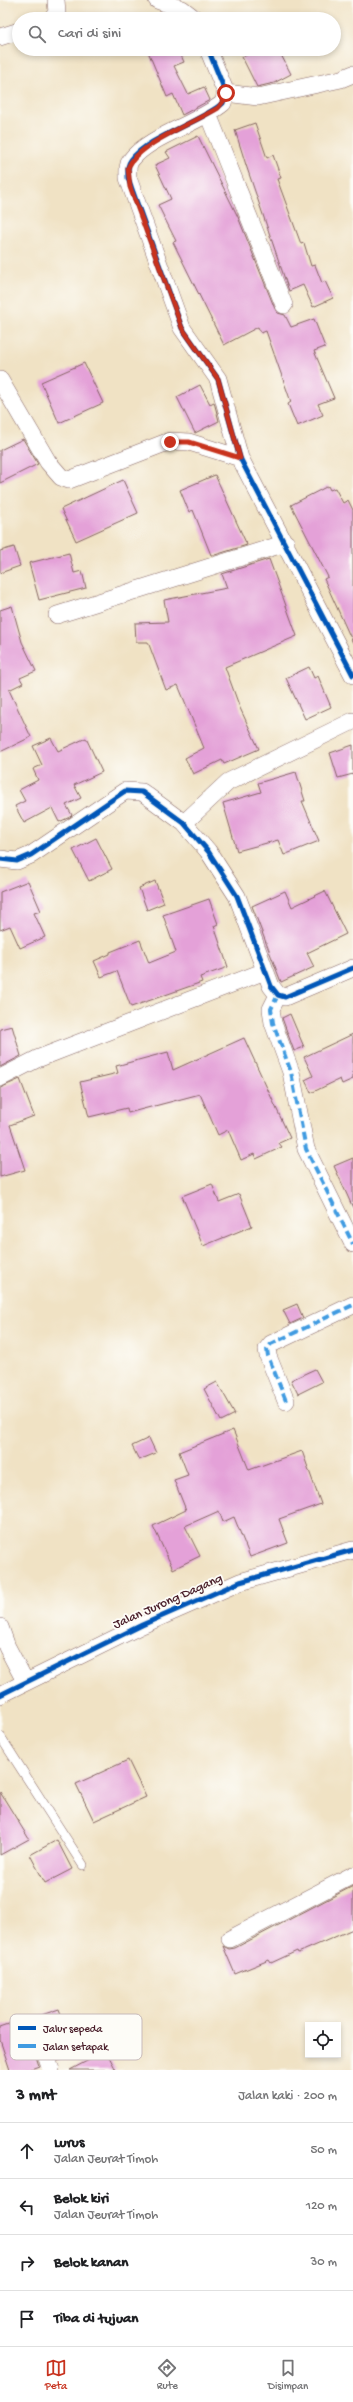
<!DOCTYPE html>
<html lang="id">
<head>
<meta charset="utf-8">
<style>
	:root { --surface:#fff; --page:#f6f6f6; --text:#202124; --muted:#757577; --line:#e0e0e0; --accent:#c8321e }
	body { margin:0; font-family:"Gochi Hand",sans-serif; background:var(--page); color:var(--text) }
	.controls { position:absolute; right:12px; bottom:12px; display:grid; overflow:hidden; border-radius:0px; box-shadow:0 2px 6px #0003 }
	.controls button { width:36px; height:36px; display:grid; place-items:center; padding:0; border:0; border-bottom:1px solid var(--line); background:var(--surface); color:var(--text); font:20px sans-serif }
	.stop { position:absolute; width:12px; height:12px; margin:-9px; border:3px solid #c8321e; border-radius:50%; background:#fff }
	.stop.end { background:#c8321e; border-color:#fff; box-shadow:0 1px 4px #0008 }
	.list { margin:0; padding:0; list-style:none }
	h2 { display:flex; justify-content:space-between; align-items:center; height:52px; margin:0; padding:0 16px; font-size:17px }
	h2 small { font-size:13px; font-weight:400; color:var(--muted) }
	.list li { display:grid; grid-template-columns:26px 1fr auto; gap:12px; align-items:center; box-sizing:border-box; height:56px; padding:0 16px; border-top:1px solid var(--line) }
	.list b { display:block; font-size:15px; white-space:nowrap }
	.list p { margin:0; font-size:13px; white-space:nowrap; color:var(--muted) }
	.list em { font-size:13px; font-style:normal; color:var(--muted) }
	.icon { flex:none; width:22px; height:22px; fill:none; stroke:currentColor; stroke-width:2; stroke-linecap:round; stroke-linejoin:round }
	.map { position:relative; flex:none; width:353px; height:2070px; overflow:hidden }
	.search { position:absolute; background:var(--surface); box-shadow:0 2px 6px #0003; left:12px; right:12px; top:12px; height:44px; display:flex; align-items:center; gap:10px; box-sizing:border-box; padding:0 14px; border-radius:22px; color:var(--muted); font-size:15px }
	.sheet { height:276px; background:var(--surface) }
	nav { display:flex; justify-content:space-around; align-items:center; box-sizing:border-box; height:56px; border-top:1px solid var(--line); background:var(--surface); font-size:11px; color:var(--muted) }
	nav a { display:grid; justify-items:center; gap:2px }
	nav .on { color:var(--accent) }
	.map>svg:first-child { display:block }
</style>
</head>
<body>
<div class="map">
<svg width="353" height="2070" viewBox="0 0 353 2070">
	<rect width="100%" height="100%" fill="#fdfcf7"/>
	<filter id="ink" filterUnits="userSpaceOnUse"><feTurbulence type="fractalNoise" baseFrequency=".025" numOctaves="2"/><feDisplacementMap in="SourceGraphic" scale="8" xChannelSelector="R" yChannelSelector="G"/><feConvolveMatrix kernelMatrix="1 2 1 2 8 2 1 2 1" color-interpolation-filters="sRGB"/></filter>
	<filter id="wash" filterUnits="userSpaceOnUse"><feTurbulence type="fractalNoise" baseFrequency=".012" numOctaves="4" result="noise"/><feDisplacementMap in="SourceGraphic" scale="16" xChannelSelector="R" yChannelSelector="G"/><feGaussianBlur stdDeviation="0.9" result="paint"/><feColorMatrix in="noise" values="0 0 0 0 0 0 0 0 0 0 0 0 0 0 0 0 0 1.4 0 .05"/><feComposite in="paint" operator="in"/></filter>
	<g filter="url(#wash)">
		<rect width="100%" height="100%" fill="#f0e2c4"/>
		<g id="blocks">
			<!-- building -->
			<path fill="#e4a1d8" d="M147,49H178L184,62L174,66L188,94L204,87L210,100L182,115L173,94L167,97Z
				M259,49H278L291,74L274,83L257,87L242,57Z
				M255,123L267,158L273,155L281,178L277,179L301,244L304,243L311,266L315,265L322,283L325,281L333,298L313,307L303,285L289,291L246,165L235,130Z
				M198,136L238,217L275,309L278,313L285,315L291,327L314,319L325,347L314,351L334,398L318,404L323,415L297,426L288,404L291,402L266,331L261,333L258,327L224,345L173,242L176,241L158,205L171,199L155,165L170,158L166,152Z
				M84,363L103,403L59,423L41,382Z
				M200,385L210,404L214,402L219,421L195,433L177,397Z
				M23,439L38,464L0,483V450Z
				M215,475L247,545L215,555H211L193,510L189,512L180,490Z
				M123,480L138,513L76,541L61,509Z
				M328,486L330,490L335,488L343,503L348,500L353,510V643L324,579L328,577L291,505Z
				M14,547L20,566L0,573V551Z
				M69,553L74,573L82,571L86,588L39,600L29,563Z
				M269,559L297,636L225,667L240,708L259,749L224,764L222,760L193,774L185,758L204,748L178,685L166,690L148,642H136L135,623L168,622L164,600L227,588L222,574Z
				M12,606L22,642L36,671L20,678L23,683L9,690L31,737L0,752V610Z
				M309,667L314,678L318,676L331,707L305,719L286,678Z
				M51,738L58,751L86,738L102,772L74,785L81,798L66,805L72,815L70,817L59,822L52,808L24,823L15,806L25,801L19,790L38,780L33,769L42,765L33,746Z
				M353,745V774L338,778L330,753Z
				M296,772L305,801H302L319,841L284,855L278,840L237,851L223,803L261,792L258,783Z
				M96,838L112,869L89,881L73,850Z
				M28,881L41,911L34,913L45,937L20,948L10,926L0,930V892Z
				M155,881L164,903L147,910L139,888Z
				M285,891L292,907L325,891L346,934L307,953L314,967L281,982L252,906Z
				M209,899L218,924L214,926L228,967L200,977L202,982L131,1007L117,971L101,977L94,961L110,954V952L140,940L149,963L176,952L163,915Z
				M290,1014L304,1047L294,1051L282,1018Z
				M12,1026L21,1056L0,1067V1029Z
				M353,1034V1079L342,1084L340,1079L311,1093L305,1080L313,1076L304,1057Z
				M244,1038L290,1138L279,1143L282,1147L256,1159L254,1154L241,1160L228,1130L218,1135L200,1094L128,1113L127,1108L89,1117L80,1082L118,1073L116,1066L168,1052L173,1070Z
				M20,1079L34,1116L10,1125L25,1170L0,1177V1088Z
				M353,1158V1208L334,1166Z
				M212,1184L219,1202L239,1194L252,1226L203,1246L182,1196Z
				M297,1304L303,1318L290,1324L283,1310Z
				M315,1369L322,1382L298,1394L291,1380Z
				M217,1382L235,1414L221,1421L204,1389Z
				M233,1430L249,1470L302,1451L321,1504L279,1519L288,1543L250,1557L234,1517L223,1522L219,1511L185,1526L200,1556L173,1569L153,1526L186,1510L174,1480L188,1475L179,1452Z
				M149,1438L156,1453L139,1460L132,1446Z
				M128,1760L146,1797L94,1821L76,1784Z
				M0,1792L29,1839L0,1855Z
				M57,1840L72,1869L45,1883L30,1855Z
				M353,1886V1929L298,1953L297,1951L271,1963L269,1960L235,1974L223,1946L229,1949L235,1948Z
				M59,2009L76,2054L58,2061L45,2022L39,2016Z
				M20,2020V2023L28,2020L27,2028L39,2066L28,2070H10L0,2040V2027Z
				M106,2051L116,2070H70Z"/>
		</g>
	</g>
	<g filter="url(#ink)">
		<use href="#blocks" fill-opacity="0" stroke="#846361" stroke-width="1"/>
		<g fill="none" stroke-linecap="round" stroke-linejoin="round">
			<defs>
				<path id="service" d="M0,1736L83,1865"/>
				<path id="minor" d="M157,0L182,9L195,19
					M52,19L57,13L56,0
					M0,37L19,31
					M208,49L226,93L223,103C198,124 149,136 131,160C127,165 128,171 128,178L182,328L218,379L240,458L353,675
					M226,93L258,97L341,79L353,74
					M208,114L284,305
					M0,380L48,462L61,477L69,480L170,441L189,442L240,458
					M57,615L286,543
					M184,823L228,782L353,721
					M0,859L17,861L31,855L125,791L142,792L184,823L208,851L237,896L271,986L278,995L285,997L353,968
					M278,995L271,1009L273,1023L291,1072L306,1149L353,1244
					M0,1078L37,1059L265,971
					M286,1401L268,1356L267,1349L271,1344L353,1305
					M0,1627L7,1647L25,1681
					M0,1695L142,1625L240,1582L353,1550
					M230,1939L353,1875
					M36,2025L51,2070"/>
			</defs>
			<!-- service casing -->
			<use href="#service" stroke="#846361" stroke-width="10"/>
			<!-- minor casing -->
			<use href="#minor" stroke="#846361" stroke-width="18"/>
			<!-- service -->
			<use href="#service" stroke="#fff" stroke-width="9"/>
			<!-- minor -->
			<use href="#minor" stroke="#fff" stroke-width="17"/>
			<!-- quiet -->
			<path stroke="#409be1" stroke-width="4" stroke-dasharray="8 4" stroke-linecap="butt" d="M278,995L271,1009L273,1023L291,1072L306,1149L353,1244
				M286,1401L268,1356L267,1349L271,1344L353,1305"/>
			<defs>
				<path id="cycleway" d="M208,49L226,93L223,103C198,124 149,136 131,160C127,165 128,171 128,178L182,328L218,379L240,458L353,675
					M0,859L17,861L31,855L125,791L142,792L184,823L208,851L237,896L271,986L278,995L285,997L353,968
					M0,1695L142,1625L240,1582L353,1550"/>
			</defs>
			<!-- cycleway casing -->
			<use href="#cycleway" stroke="#fdfcf7" stroke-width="8"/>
			<!-- cycleway -->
			<use href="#cycleway" stroke="#0057b8" stroke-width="5"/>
		</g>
	</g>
	<g fill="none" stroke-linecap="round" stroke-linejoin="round" filter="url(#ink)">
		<!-- route -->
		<path stroke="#c8321e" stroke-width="5" d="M170,442H189L240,458L218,379L182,328L130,187L128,168C137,144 195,122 218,108L225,99L226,93"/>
	</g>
	<g text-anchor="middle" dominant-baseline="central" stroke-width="3.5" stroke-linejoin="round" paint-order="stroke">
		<!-- street labels -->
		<g font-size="13" fill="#4a1f2b" stroke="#fdfcf7">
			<text transform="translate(168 1602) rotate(-24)">Jalan Jurong Dagang</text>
		</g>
	</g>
	<!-- legend -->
	<rect x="10" y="2014" width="132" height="46" rx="6" fill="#fdfcf7" stroke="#c7baba" stroke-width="1"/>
	<rect x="18" y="2026" width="18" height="4" fill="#0057b8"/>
	<rect x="18" y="2044" width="18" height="4" fill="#409be1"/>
	<g font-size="11" fill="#4a1f2b">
		<text x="43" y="2032">Jalur sepeda</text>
		<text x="43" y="2050">Jalan setapak</text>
	</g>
</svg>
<div class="controls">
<button><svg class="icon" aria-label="locate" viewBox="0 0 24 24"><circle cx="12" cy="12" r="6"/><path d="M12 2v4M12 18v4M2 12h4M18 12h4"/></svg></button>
</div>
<div class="stop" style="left:226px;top:93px"></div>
<div class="stop end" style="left:170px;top:442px"></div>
<div class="search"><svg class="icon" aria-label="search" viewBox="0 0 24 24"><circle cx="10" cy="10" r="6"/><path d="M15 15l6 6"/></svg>Cari di sini</div>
</div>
<section class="sheet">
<h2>3 mnt<small>Jalan kaki · 200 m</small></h2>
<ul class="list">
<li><svg class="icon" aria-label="ahead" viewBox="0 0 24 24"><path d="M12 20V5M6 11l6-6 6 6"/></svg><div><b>Lurus</b><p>Jalan Jeurat Timoh</p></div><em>50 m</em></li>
<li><svg class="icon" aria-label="left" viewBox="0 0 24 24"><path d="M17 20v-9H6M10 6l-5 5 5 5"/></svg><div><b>Belok kiri</b><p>Jalan Jeurat Timoh</p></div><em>120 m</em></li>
<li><svg class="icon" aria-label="right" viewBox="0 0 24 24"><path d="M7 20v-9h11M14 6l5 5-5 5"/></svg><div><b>Belok kanan</b></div><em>30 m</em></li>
<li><svg class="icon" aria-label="arrive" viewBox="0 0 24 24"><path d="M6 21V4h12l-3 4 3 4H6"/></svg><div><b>Tiba di tujuan</b></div></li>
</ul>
</section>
<nav>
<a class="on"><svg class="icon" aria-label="map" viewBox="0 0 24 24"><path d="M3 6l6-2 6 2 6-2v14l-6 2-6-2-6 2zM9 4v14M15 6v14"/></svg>Peta</a>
<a><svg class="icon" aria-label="directions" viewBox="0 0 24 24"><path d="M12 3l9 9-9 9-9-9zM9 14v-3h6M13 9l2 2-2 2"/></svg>Rute</a>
<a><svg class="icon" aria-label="saved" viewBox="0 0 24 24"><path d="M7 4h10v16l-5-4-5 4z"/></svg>Disimpan</a>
</nav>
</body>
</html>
